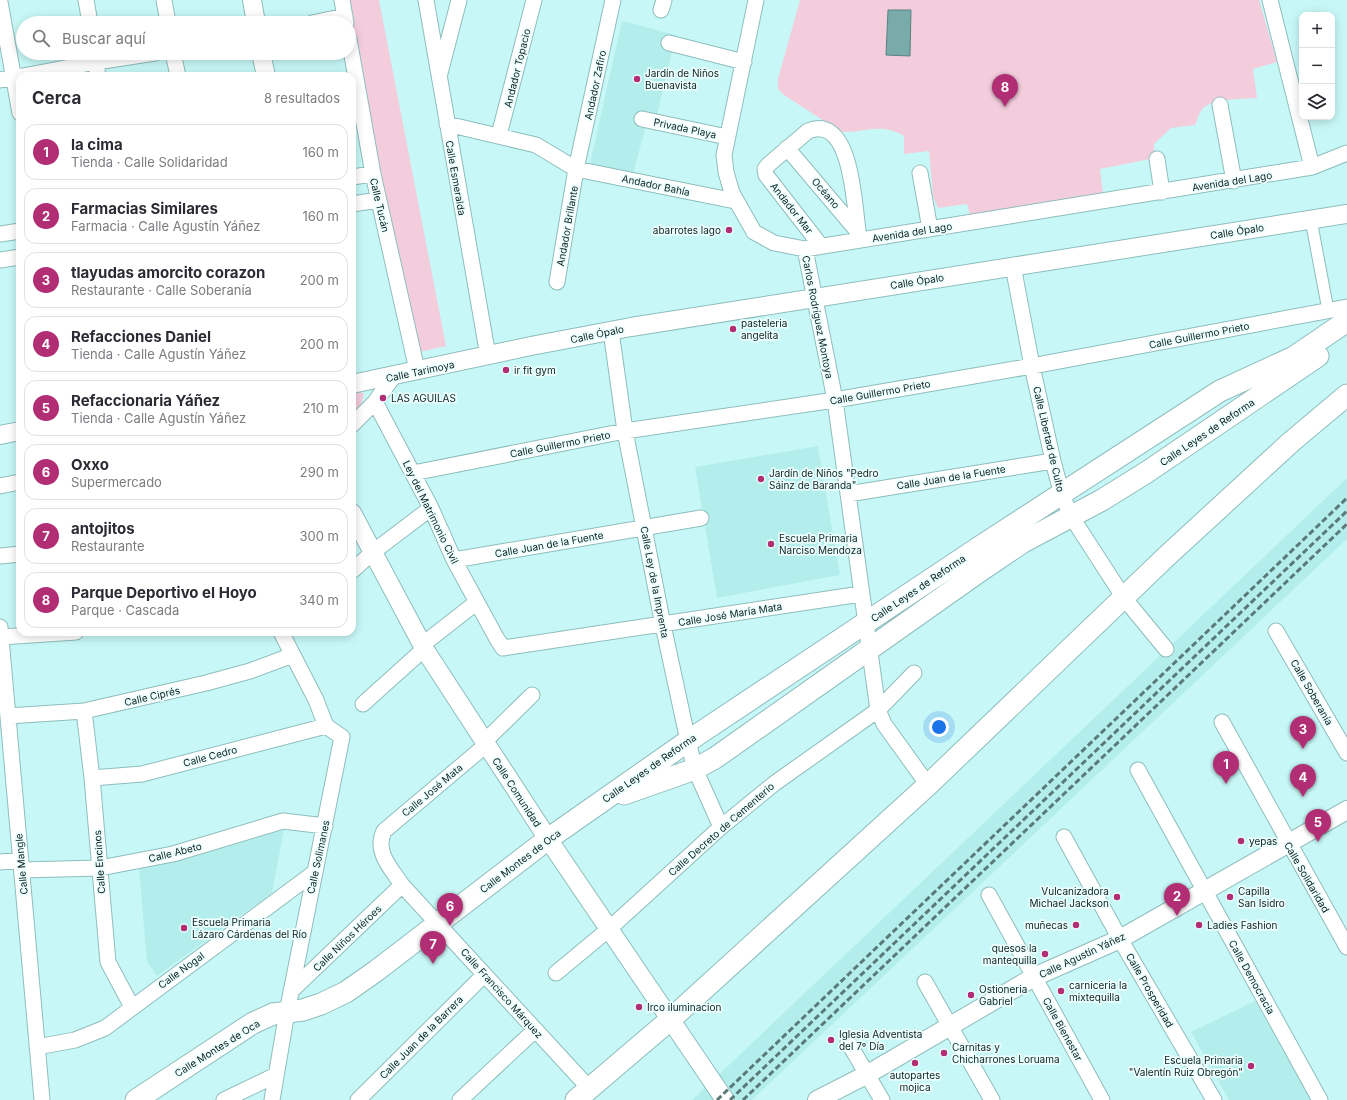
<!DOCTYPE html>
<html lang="es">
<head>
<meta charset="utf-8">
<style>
	:root { --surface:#fff; --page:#f2f2f3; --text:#2b2b33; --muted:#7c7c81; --line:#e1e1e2; --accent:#b12d74 }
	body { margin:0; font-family:Inter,sans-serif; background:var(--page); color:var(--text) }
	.controls { position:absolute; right:12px; top:12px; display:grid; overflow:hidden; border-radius:8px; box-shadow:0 2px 10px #0003 }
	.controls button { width:36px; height:36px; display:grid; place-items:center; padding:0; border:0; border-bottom:1px solid var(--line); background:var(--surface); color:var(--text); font:20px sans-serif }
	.you { position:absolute; left:939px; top:727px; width:14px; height:14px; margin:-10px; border:3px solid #fff; border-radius:50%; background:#1a73e8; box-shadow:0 0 0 6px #1a73e833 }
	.badge { display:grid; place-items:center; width:26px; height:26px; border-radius:50%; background:var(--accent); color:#fff; font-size:13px; font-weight:700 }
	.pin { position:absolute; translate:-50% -33px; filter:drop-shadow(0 1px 2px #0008) }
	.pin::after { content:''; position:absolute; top:21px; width:14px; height:12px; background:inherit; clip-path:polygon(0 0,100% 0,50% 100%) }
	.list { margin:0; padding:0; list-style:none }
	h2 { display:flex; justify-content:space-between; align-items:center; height:52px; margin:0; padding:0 16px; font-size:17px }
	h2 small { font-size:13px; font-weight:400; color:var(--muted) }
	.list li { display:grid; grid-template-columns:26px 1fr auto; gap:12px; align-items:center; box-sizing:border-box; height:56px; margin:0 8px 8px; padding:0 8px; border:1px solid var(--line); border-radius:12px }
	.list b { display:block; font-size:15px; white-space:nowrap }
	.list p { margin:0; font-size:13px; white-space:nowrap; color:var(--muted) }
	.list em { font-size:13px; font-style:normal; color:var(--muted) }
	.icon { flex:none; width:22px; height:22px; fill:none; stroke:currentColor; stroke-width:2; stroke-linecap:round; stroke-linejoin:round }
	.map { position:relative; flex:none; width:1347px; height:1100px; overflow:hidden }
	.search { position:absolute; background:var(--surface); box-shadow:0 2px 10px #0003; left:16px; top:16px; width:340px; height:44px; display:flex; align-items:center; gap:10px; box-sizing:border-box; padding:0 14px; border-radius:22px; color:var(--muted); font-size:15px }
	.panel { position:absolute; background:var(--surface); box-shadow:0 2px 10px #0003; left:16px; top:72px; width:340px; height:564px; border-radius:12px }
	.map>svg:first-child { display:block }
</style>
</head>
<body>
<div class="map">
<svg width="1347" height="1100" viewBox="0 0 1347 1100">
	<rect width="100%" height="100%" fill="#c7f8f7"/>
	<!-- built -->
	<path fill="#b3eeed" d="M622,21L676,35L655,124L647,122L632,178L589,168Z
		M818,446L840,575L717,598L695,467Z
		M1347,478V539L752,1100H692Z
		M284,830L272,893L157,976L147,962L139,869Z
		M1255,1001L1311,1100H1229L1191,1032Z"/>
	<!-- green -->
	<path fill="#f3cddc" d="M348,0H379L446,346L410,354Z
		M800,0H1259L1277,62L1253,69L1257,98C1244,99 1208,98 1201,111C1198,115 1197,121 1195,125L1171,128L1154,144L1155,158L1100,169L1103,194L970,216L967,204L938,208L933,196L929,151L904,154V136C879,122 867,133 841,132L784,95L778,89V79Z
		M352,392L364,393L361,406L352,416Z"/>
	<!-- water -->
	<path fill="#79abaa" stroke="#598281" d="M888,10H911L910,56L886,55Z"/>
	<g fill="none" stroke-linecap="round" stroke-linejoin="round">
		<defs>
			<path id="pedestrian" d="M1311,220L1328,310"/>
			<path id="minor" d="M86,0L90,23
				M164,0L168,23
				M342,0L346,23
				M426,0L488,356
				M756,0L724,155L726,172L732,193L754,232L774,243L805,249L1312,167L1347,153
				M1270,0L1312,167
				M0,2L20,113
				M661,10L664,0
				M312,23L345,16
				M349,39L373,174L417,370
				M669,43L744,62
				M94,53L98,76
				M173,53L178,76
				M440,73L459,0
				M23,76L96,62L155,53
				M0,80L20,76
				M1220,105L1234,181
				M642,119L727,137
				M447,124L536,145L576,169L735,201
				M499,135L534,0
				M787,148L858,232
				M1157,159L1162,192
				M920,173L930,229
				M352,177L373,174
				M352,204L379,200
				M0,234L20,231
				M821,246L766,175L765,169L768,165L808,131C852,113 854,205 858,230
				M805,249L835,400L878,710L884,724L928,785
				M0,260L20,257
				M1013,266L1032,366L1053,461L1062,495L1071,516L1124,598L1166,649
				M557,282L576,169L613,0
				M611,331L625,431L663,625L688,741L695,769L721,827
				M393,377L375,402L431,508L454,560L497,639L503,648L861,594
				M352,425L375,402
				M413,473L625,431L835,400L1032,366L1347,307
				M0,486L20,482
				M848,494L1053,461
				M0,556L20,554
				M454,560L701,518
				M352,571L373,552L431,508
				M0,627L42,1100
				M1276,631L1347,753
				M1,637L76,632
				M422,645L477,602
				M363,704L424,649
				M84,711L92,778L108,962L132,1007
				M8,716L84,711L206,683L250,671L293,655
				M1222,722L1347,947
				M484,742L532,695
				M486,745L384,831C374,852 391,868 402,885L589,1088
				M1138,770L1320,1100
				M92,778L142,774L326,726
				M1064,837L1120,939L1214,1100
				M0,862L21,860
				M22,870L100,868L173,854L283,821L325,826
				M989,895L1102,1100
				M556,973L609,929L721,827L775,783L878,710L914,673
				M925,982L992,1100
				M291,991L402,885
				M848,1042L882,1100
				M37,1047L75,1040L105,1028L315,872
				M224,1100L276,1075
				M272,1100L287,1012L342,737L326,726L316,700L281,632
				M358,1100L484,975
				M460,1100L535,1030"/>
			<path id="tertiary" d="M252,0L256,23
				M261,53L266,76
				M352,384L531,346L631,327L1347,214
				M0,435L20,431
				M352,513L425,650L548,839L725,1100
				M817,1100L868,1074L1034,977L1120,939L1347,810"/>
			<path id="secondary" d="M624,794L695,769L715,758L980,571L1023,542L1102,500L1147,472L1318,356
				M136,1100L253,1023L273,1014L303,1010L321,1004L346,992L376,971L548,839L688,741L981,546L1220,391L1294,357L1347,321
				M576,1100L671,1019L928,785L1168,555L1291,442L1347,395"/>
		</defs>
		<!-- pedestrian casing -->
		<use href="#pedestrian" stroke="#8ebdbc" stroke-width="13"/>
		<!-- minor casing -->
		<use href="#minor" stroke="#8ebdbc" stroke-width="17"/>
		<!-- tertiary casing -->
		<use href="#tertiary" stroke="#8ebdbc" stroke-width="20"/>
		<!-- secondary casing -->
		<use href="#secondary" stroke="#8ebdbc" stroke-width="23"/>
		<!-- pedestrian -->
		<use href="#pedestrian" stroke="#fff" stroke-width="11"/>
		<!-- minor -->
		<use href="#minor" stroke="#fff" stroke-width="15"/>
		<!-- tertiary -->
		<use href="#tertiary" stroke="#fff" stroke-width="18"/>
		<!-- secondary -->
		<use href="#secondary" stroke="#fff" stroke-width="21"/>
		<!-- rail -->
		<path stroke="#5a7a79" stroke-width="3" stroke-dasharray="6 3" stroke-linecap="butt" d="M717,1100L1347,498
			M730,1100L1347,511
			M743,1100L1347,524"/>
	</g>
	<!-- markers -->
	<g fill="#b12d74" stroke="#ecfffe" stroke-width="1.5">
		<circle cx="637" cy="79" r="4"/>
		<circle cx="729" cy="230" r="4"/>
		<circle cx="733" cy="329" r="4"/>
		<circle cx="506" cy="370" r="4"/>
		<circle cx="383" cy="398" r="4"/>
		<circle cx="761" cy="479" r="4"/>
		<circle cx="771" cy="544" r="4"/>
		<circle cx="1241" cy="841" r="4"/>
		<circle cx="1117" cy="897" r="4"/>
		<circle cx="1230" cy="897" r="4"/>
		<circle cx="1076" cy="925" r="4"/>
		<circle cx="1199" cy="925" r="4"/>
		<circle cx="184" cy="928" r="4"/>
		<circle cx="1045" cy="954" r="4"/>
		<circle cx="1061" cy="991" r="4"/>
		<circle cx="971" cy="995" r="4"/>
		<circle cx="639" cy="1007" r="4"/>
		<circle cx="831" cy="1040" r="4"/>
		<circle cx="944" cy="1053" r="4"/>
		<circle cx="915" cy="1063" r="4"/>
		<circle cx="1251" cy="1066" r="4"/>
	</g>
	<g text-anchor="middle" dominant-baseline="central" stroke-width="3.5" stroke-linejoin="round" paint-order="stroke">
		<!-- street labels -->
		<g font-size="10" fill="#0e2120" stroke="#ecfffe">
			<text transform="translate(517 68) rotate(-76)">Andador Topacio</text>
			<text transform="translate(595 85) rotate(-78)">Andador Zafiro</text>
			<text transform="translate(685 128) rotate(12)">Privada Playa</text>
			<text transform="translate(456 178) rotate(80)">Calle Esmeralda</text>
			<text transform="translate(1232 181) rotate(-9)">Avenida del Lago</text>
			<text transform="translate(656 185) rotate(12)">Andador Bahía</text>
			<text transform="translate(826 193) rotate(49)">Océano</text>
			<text transform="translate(380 205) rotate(77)">Calle Tucán</text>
			<text transform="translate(792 208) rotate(52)">Andador Mar</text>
			<text transform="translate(567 226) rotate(-80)">Andador Brillante</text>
			<text transform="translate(1237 231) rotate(-9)">Calle Ópalo</text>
			<text transform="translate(912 232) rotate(-9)">Avenida del Lago</text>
			<text transform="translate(917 281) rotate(-9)">Calle Ópalo</text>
			<text transform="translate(818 317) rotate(79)">Carlos Rodríguez Montoya</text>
			<text transform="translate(597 334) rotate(-12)">Calle Ópalo</text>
			<text transform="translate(1199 335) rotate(-11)">Calle Guillermo Prieto</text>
			<text transform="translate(420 371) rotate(-12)">Calle Tarimoya</text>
			<text transform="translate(880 392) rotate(-10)">Calle Guillermo Prieto</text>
			<text transform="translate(1207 432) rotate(-34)">Calle Leyes de Reforma</text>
			<text transform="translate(1049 439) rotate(77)">Calle Libertad de Culto</text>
			<text transform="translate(560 444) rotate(-11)">Calle Guillermo Prieto</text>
			<text transform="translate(951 477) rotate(-9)">Calle Juan de la Fuente</text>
			<text transform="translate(431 512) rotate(64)">Ley del Matrimonio Civil</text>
			<text transform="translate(549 544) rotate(-10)">Calle Juan de la Fuente</text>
			<text transform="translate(655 582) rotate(79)">Calle Ley de la Imprenta</text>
			<text transform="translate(918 588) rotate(-34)">Calle Leyes de Reforma</text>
			<text transform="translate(730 614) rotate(-9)">Calle José María Mata</text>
			<text transform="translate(1312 692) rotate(60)">Calle Soberanía</text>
			<text transform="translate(152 696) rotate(-13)">Calle Ciprés</text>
			<text transform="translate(210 756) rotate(-15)">Calle Cedro</text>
			<text transform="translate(649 768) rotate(-35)">Calle Leyes de Reforma</text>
			<text transform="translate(432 790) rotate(-40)">Calle José Mata</text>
			<text transform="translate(517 792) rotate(57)">Calle Comunidad</text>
			<text transform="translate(721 829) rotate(-41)">Calle Decreto de Cementerio</text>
			<text transform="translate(175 852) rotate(-14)">Calle Abeto</text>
			<text transform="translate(318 857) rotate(-78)">Calle Solimanes</text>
			<text transform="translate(520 861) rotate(-37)">Calle Montes de Oca</text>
			<text transform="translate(99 862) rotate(-94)">Calle Encinos</text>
			<text transform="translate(21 864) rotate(-95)">Calle Mangle</text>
			<text transform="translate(1307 877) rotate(60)">Calle Solidaridad</text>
			<text transform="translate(347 938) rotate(-44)">Calle Niños Héroes</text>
			<text transform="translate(1082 955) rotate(-25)">Calle Agustín Yáñez</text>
			<text transform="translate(181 970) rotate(-36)">Calle Nogal</text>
			<text transform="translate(1252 977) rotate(61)">Calle Democracia</text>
			<text transform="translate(1150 990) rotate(60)">Calle Prosperidad</text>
			<text transform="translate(502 993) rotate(48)">Calle Francisco Márquez</text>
			<text transform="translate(1063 1029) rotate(61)">Calle Bienestar</text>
			<text transform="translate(421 1037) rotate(-45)">Calle Juan de la Barrera</text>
			<text transform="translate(217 1048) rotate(-32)">Calle Montes de Oca</text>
		</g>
		<!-- poi labels -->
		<g font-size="10" fill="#0e2120" stroke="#ecfffe" text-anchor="start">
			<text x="645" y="73">Jardín de Niños<tspan x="645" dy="12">Buenavista</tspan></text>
			<text x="721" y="230" text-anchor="end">abarrotes lago</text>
			<text x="741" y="323">pasteleria<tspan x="741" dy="12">angelita</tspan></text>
			<text x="514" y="370">ir fit gym</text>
			<text x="391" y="398">LAS AGUILAS</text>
			<text x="769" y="473">Jardín de Niños "Pedro<tspan x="769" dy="12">Sáinz de Baranda"</tspan></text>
			<text x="779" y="538">Escuela Primaria<tspan x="779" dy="12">Narciso Mendoza</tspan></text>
			<text x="1249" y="841">yepas</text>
			<text x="1109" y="891" text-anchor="end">Vulcanizadora<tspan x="1109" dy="12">Michael Jackson</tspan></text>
			<text x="1238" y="891">Capilla<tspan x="1238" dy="12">San Isidro</tspan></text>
			<text x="192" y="922">Escuela Primaria<tspan x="192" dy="12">Lázaro Cárdenas del Río</tspan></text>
			<text x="1068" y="925" text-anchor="end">muñecas</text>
			<text x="1207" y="925">Ladies Fashion</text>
			<text x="1037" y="948" text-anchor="end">quesos la<tspan x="1037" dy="12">mantequilla</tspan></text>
			<text x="1069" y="985">carniceria la<tspan x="1069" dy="12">mixtequilla</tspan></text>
			<text x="979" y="989">Ostioneria<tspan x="979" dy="12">Gabriel</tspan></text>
			<text x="647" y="1007">Irco iluminacion</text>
			<text x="839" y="1034">Iglesia Adventista<tspan x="839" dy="12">del 7º Día</tspan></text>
			<text x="952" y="1047">Carnitas y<tspan x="952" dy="12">Chicharrones Loruama</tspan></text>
			<text x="1243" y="1060" text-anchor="end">Escuela Primaria<tspan x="1243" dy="12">"Valentín Ruiz Obregón"</tspan></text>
			<text x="915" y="1075" text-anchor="middle">autopartes<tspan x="915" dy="12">mojica</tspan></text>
		</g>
	</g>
</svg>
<div class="controls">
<button>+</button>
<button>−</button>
<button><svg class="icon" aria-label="layers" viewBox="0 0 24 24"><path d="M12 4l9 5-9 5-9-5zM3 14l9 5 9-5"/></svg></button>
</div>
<div class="you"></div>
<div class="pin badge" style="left:1226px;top:784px">1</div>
<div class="pin badge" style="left:1177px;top:916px">2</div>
<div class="pin badge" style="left:1303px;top:749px">3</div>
<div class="pin badge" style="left:1303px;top:797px">4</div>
<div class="pin badge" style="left:1318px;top:842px">5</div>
<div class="pin badge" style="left:450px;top:926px">6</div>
<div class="pin badge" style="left:433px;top:964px">7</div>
<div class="pin badge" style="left:1005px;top:107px">8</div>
<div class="search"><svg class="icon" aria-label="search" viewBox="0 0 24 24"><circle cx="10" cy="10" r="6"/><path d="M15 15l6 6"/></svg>Buscar aquí</div>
<section class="panel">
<h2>Cerca<small>8 resultados</small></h2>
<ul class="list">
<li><span class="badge">1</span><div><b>la cima</b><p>Tienda · Calle Solidaridad</p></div><em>160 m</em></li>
<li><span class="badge">2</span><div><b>Farmacias Similares</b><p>Farmacia · Calle Agustín Yáñez</p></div><em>160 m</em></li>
<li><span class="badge">3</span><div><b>tlayudas amorcito corazon</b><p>Restaurante · Calle Soberanía</p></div><em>200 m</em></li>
<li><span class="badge">4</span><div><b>Refacciones Daniel</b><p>Tienda · Calle Agustín Yáñez</p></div><em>200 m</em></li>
<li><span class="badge">5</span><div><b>Refaccionaria Yáñez</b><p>Tienda · Calle Agustín Yáñez</p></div><em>210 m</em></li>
<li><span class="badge">6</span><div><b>Oxxo</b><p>Supermercado</p></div><em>290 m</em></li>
<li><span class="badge">7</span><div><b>antojitos</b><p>Restaurante</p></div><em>300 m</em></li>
<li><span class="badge">8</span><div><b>Parque Deportivo el Hoyo</b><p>Parque · Cascada</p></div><em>340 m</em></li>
</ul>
</section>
</div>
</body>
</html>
